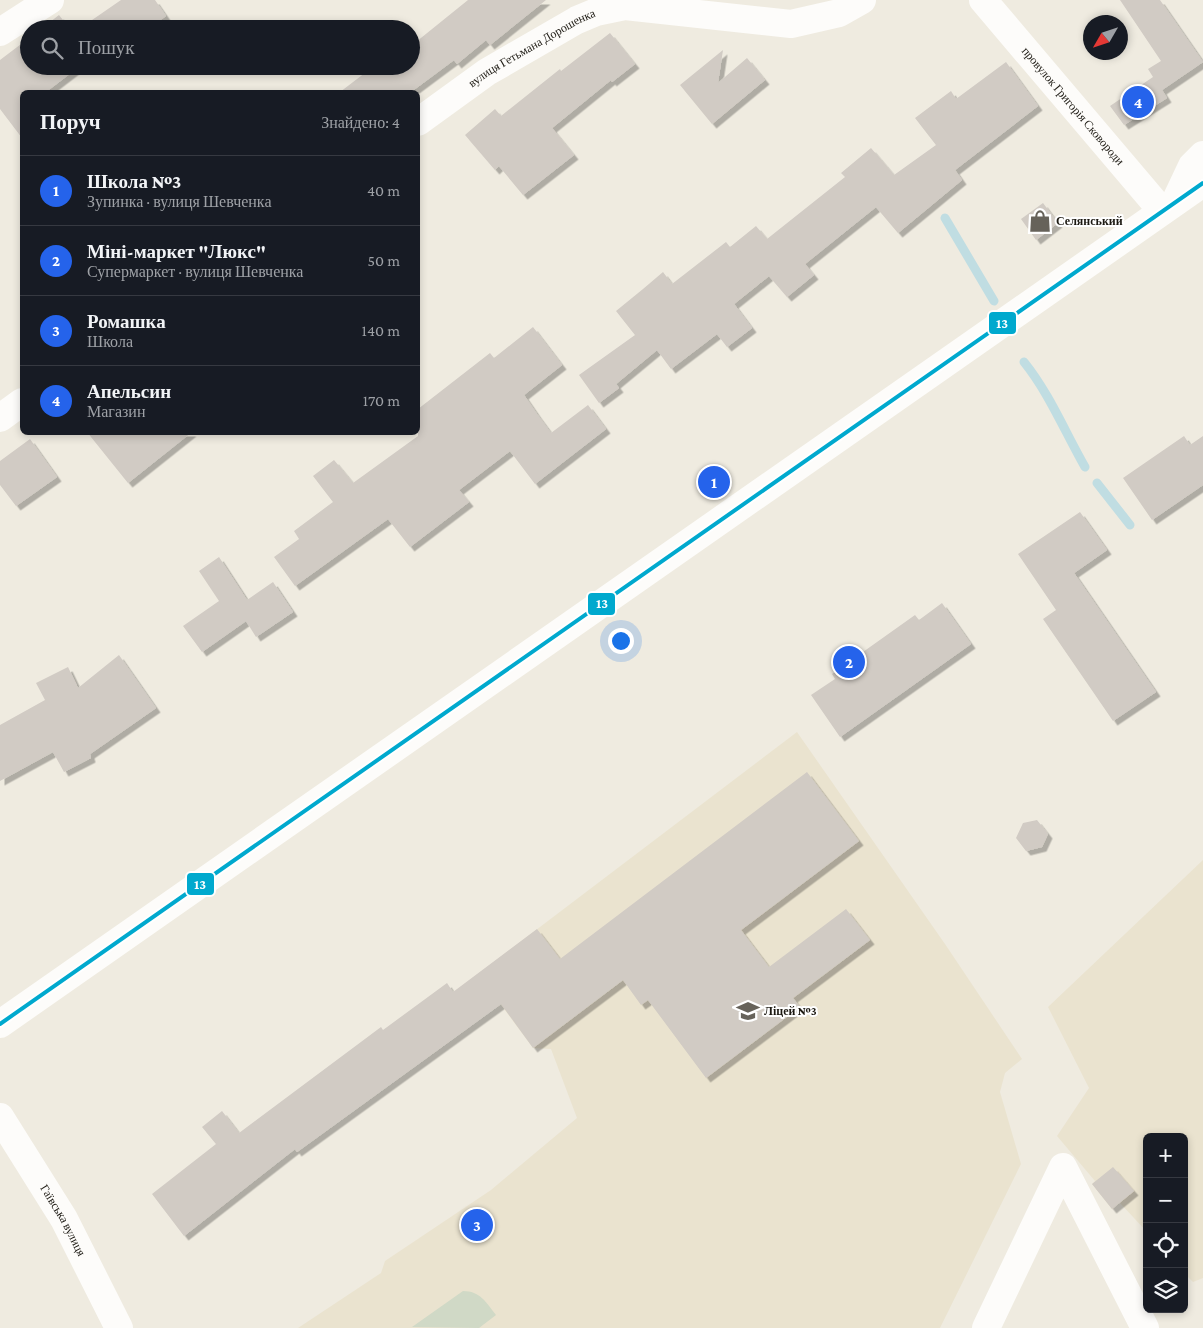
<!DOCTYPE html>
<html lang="uk">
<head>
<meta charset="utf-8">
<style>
	:root { --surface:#171b24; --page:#20242c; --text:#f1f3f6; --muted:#9ea1a6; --line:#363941; --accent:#2563eb }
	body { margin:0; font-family:"Crimson Pro",serif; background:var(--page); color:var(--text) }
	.controls { position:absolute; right:15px; bottom:15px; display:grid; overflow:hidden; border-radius:8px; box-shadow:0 2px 8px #0003 }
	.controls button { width:45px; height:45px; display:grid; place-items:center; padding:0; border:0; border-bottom:1px solid var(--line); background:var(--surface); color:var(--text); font:25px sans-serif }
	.compass { position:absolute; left:1083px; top:15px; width:45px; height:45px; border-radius:50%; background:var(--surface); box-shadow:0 2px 8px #0003; rotate:231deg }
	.you { position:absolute; left:620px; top:640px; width:18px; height:18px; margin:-12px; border:4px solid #fff; border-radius:50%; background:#1a73e8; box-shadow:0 0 0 8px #1a73e833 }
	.badge { display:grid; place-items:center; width:32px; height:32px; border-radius:50%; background:var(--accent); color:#fff; font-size:16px; font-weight:700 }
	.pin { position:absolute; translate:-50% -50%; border:2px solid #fff; box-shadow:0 1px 5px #0006 }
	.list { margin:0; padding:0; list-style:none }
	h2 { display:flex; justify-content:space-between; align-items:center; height:65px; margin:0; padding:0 20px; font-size:21px }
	h2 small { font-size:16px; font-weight:400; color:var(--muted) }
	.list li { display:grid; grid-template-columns:32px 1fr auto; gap:15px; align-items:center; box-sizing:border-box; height:70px; padding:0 20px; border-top:1px solid var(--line) }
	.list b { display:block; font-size:19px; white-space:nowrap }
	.list p { margin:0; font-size:16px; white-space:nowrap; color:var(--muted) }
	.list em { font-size:16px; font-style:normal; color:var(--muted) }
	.icon { flex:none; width:28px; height:28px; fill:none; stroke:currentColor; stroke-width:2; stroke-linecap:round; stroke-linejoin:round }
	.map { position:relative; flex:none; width:1203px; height:1328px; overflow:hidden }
	.search { position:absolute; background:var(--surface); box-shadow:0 2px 8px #0003; left:20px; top:20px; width:400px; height:55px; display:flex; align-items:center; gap:12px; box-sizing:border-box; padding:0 18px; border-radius:28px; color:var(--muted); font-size:19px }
	.panel { position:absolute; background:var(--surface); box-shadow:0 2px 8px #0003; left:20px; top:90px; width:400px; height:345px; border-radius:8px }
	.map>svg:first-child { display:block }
</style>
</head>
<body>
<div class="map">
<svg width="1203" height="1328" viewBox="0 0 1203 1328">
	<defs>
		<filter id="shadow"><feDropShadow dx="4.5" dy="4.5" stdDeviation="0" flood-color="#0004"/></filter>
	</defs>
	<rect width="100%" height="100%" fill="#efebe0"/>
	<!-- built -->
	<path fill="#eae3cf" d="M797,732L945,944L1022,1059L1005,1073L1000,1092L1021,1164L940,1328H298L381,1273L385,1261L491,1190L577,1118L551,1049L533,1048L478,974Z
		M1203,860V1278L1193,1282L1184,1273V1137H1147V1232L1120,1203L1112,1209L1092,1184L1095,1181L1057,1136L1089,1088L1048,1007Z"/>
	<!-- green -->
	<path fill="#d0d9c6" d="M463,1291C480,1291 486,1302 496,1315L479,1328L412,1327Z"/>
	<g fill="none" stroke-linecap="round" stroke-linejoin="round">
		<!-- stream -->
		<path stroke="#c0dde2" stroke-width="9" d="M945,218L994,301
			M1024,362C1049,393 1065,432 1085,467
			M1097,483L1130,525"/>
	</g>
	<!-- building -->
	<path fill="#d1cbc4" filter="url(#shadow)" d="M121,0H155L166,16L148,29H79Z
		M468,0H546L490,45L486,40L457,64L454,60L411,92H340L374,66H411V46Z
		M1120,0H1160L1203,62L1162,90L1167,98L1124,125L1110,106L1153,77L1148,69L1161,61Z
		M59,15L70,29H41Z
		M610,33L635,64L612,82L611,80L552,128L574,155L523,195L499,166L495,170L465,135L495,109L501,116L560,69L561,71Z
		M29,38V66H80L46,92H22V138L0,109V60Z
		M723,50L718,83L747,58L765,80L712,124L680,85Z
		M1006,62L1038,106L955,170L962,180L898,233L876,207L805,264L814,275L787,297L769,276L734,304L752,328L727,347L717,334L671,369L657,350L616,384L619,388L599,403L579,375L635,335L616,311L643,289L663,272L672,284L726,242L730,247L756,226L767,239L845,177L841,173L871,148L894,175L936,145L915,118L951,91L956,99Z
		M1043,203L1058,223L1036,240L1021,219Z
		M533,327L562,365L524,395L537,414L551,433L588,405L606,429L535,484L510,451L459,490L469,502L410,547L388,519L295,586L274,557L299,539L294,531L333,502L313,476L334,460L353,483L418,436V409L490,353L494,358Z
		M87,432H192L128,483Z
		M1184,436L1190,445L1203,436V485L1152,520L1123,478Z
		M30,439L57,477L16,506L0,485V461Z
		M1080,512L1107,550L1074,573L1156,692L1113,721L1043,619L1056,610L1018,554Z
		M219,557L247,600L273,582L293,612L256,637L246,621L202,652L183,626L219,601L199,571Z
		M942,603L971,644L840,737L811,695L835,679L832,674L915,615L919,620Z
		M119,655L156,708L90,754L91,758L64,772L53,752L0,781V725L45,700L36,683L68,667L78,688Z
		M807,772L859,841L741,930L769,967L846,909L870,940L793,998L800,1007L706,1078L648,1000L641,1005L623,980L533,1048L501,1004L297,1152L295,1149L184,1236L152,1194L216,1144L202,1127L222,1111L239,1133L381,1027L383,1030L447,983L453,992L537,929L560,959Z
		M1037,820L1048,834L1042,847L1026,851L1016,838L1023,823Z
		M1113,1167L1134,1191L1112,1209L1092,1184Z"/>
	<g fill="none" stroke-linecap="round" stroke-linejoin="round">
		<!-- minor -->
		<g stroke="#fdfcfa" stroke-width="28">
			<path id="s1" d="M983,0L1162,211"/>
			<path d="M0,32L50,0"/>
			<path id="s2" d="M418,122L487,72L577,20L596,12L625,6L791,24L839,13L862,0"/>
			<path d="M0,418L22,402"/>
			<path id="s3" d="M0,1117L64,1219L119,1328"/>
			<path d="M986,1328L1063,1167L1145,1328"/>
		</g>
		<!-- secondary -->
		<path stroke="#fdfcfa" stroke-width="28" d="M1175,202L1192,166L1203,155"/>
		<!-- primary -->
		<path stroke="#fdfcfa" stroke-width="28" d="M0,1024L1203,183"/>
		<defs>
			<path id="bus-1" d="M0,1024L1203,183"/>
		</defs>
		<!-- bus-1 casing -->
		<use href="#bus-1" stroke="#fff" stroke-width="8"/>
		<!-- bus-1 -->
		<use href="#bus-1" stroke="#00a9ce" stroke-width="4"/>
	</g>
	<!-- icons -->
	<defs>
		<symbol id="shop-bare" viewBox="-9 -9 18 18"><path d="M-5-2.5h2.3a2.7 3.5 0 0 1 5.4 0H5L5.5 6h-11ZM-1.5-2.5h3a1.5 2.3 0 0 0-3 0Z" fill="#66625a" stroke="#fff" stroke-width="2.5" paint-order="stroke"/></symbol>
		<symbol id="school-bare" viewBox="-9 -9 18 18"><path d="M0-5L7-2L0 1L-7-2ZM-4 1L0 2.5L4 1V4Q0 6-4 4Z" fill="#66625a" stroke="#fff" stroke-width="2.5" paint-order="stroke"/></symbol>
	</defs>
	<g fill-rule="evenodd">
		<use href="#shop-bare" x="1024" y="205" width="32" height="32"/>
		<use href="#school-bare" x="732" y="995" width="32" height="32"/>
	</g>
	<g text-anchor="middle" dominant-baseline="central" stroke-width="4" stroke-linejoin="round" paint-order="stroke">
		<!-- street labels -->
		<g font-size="12" fill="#1c1912" stroke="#fff">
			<text stroke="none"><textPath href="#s2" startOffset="136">вулиця Гетьмана Дорошенка</textPath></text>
			<text stroke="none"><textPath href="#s1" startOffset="139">провулок Григорія Сковороди</textPath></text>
			<text stroke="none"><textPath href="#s3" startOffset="121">Гаївська вулиця</textPath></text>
		</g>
		<!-- poi labels -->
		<g font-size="12" font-weight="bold" fill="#1c1912" stroke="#fff" text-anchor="start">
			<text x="1056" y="221">Селянський</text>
			<text x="764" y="1011">Ліцей №3</text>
		</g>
	</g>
	<g stroke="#fff" stroke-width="2">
		<rect x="988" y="311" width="29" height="24" rx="5" fill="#00a9ce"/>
		<rect x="587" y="592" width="29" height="24" rx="5" fill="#00a9ce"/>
		<rect x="186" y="872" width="29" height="24" rx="5" fill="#00a9ce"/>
	</g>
	<g font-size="14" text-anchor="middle" font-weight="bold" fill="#fff">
		<text x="1002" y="328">13</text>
		<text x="602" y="608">13</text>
		<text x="200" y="889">13</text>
	</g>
</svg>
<div class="controls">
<button>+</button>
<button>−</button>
<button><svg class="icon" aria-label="locate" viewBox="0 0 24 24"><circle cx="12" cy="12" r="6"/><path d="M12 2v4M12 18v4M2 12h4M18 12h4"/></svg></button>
<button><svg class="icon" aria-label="layers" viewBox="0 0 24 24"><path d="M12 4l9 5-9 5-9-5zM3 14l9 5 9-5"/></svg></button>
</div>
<svg class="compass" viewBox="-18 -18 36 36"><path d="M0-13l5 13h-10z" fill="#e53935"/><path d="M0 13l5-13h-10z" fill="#9ea1a6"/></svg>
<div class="you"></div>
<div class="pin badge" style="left:714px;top:482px">1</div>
<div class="pin badge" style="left:849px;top:662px">2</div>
<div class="pin badge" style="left:477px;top:1225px">3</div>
<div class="pin badge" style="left:1138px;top:102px">4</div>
<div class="search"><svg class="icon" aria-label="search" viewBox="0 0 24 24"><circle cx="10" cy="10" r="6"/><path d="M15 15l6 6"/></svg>Пошук</div>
<section class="panel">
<h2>Поруч<small>Знайдено: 4</small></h2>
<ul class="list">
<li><span class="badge">1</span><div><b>Школа №3</b><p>Зупинка · вулиця Шевченка</p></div><em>40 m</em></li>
<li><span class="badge">2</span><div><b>Міні-маркет &quot;Люкс&quot;</b><p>Супермаркет · вулиця Шевченка</p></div><em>50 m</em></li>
<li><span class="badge">3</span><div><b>Ромашка</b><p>Школа</p></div><em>140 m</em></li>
<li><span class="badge">4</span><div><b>Апельсин</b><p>Магазин</p></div><em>170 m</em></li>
</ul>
</section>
</div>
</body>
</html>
